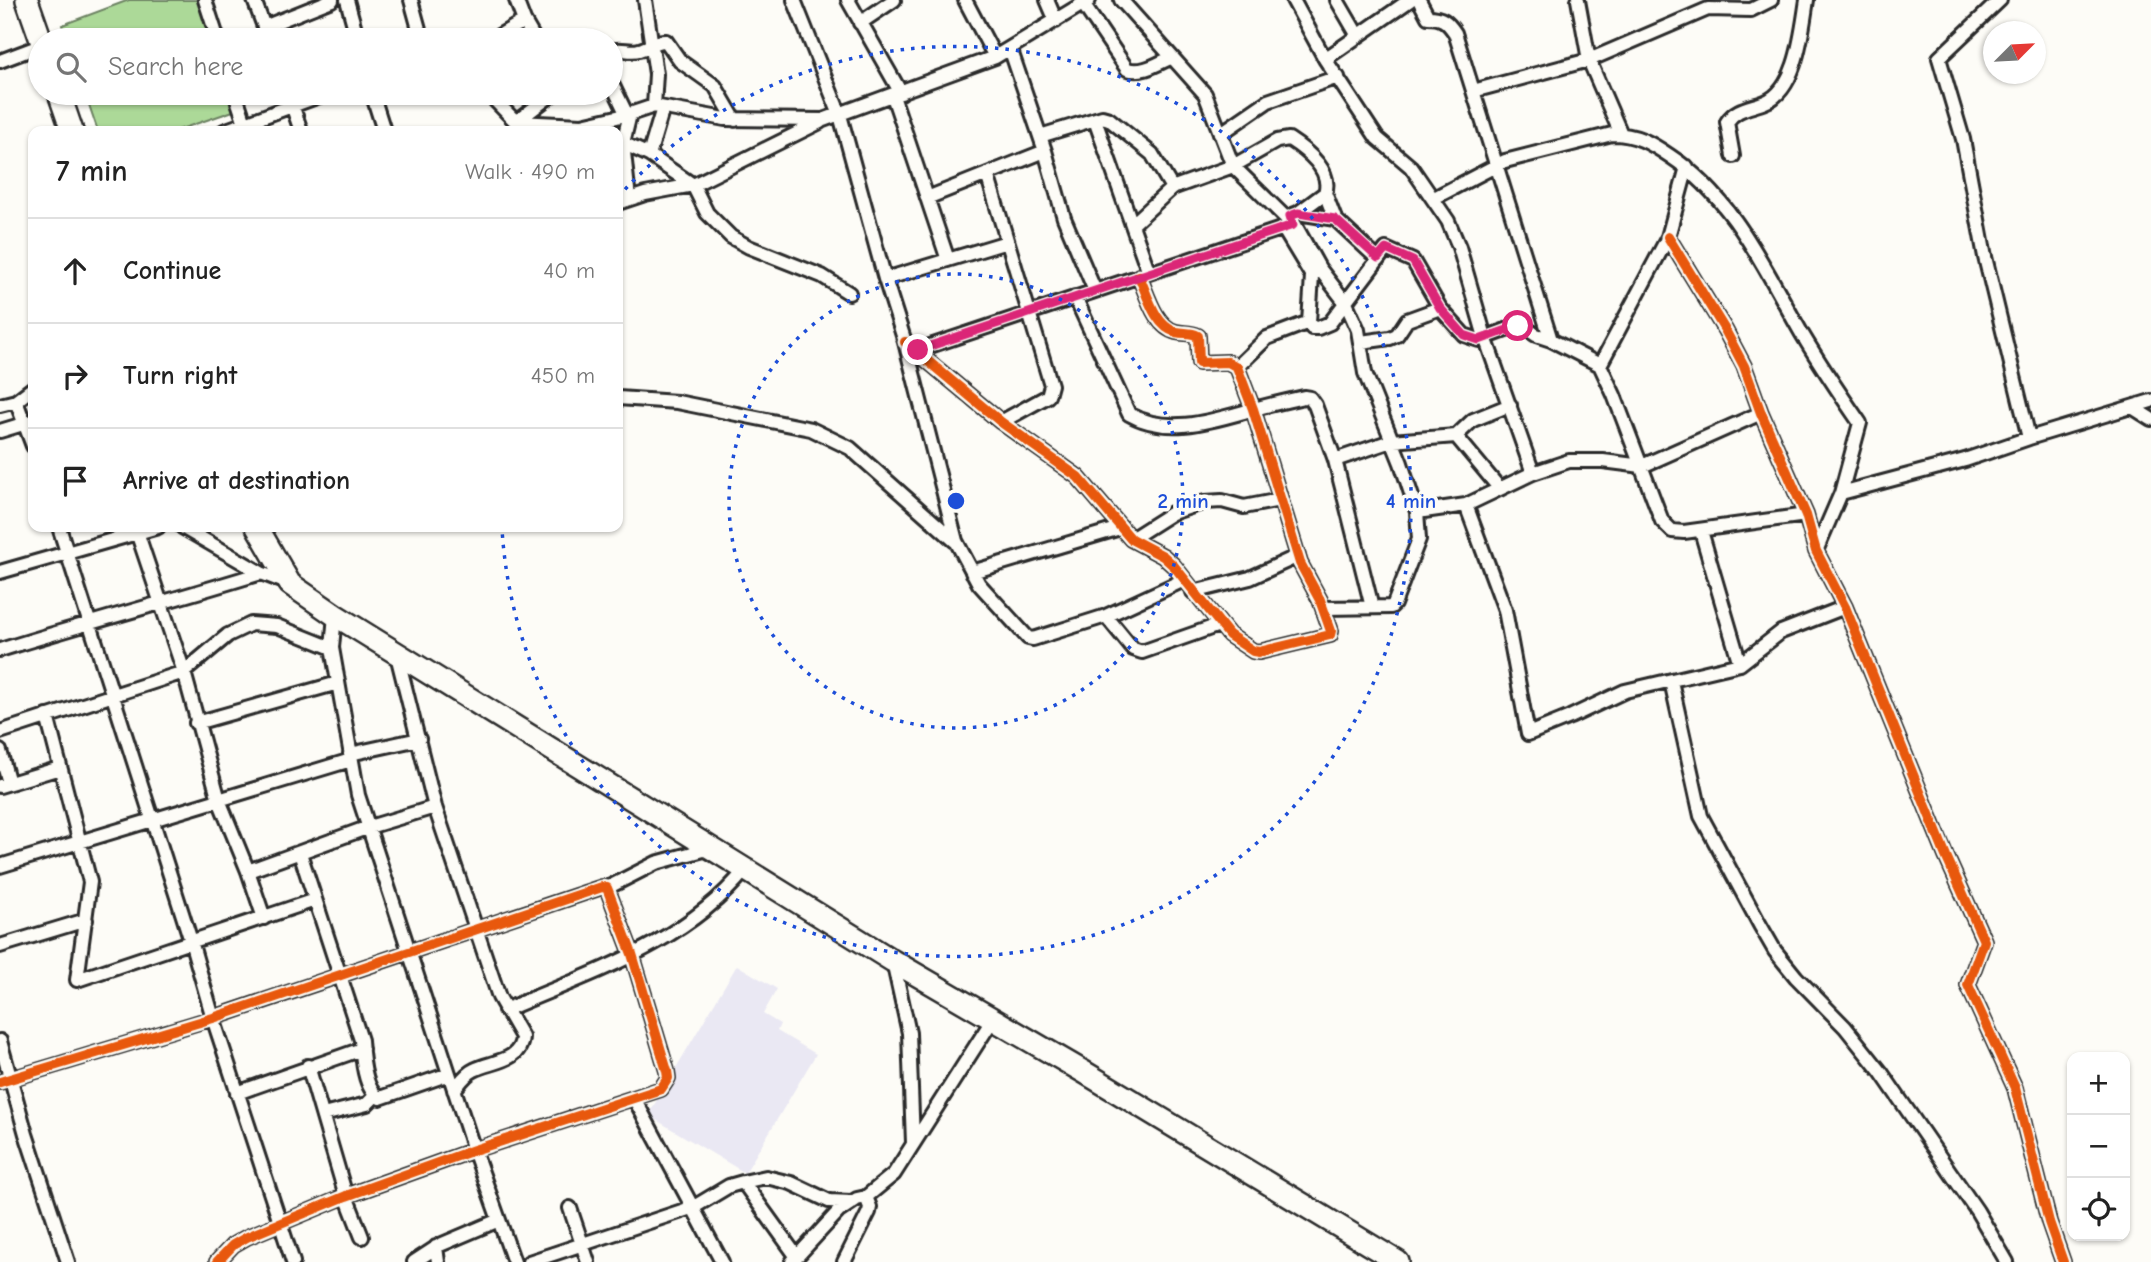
<!DOCTYPE html>
<html lang="en">
<head>
<meta charset="utf-8">
<style>
	:root { --surface:#fff; --page:#f2f2f2; --text:#222; --muted:#767676; --line:#e0e0e0 }
	body { margin:0; font-family:"Comic Neue",sans-serif; background:var(--page); color:var(--text) }
	.controls { position:absolute; right:21px; bottom:21px; display:grid; overflow:hidden; border-radius:14px; box-shadow:0 2px 5px #0004 }
	.controls button { width:63px; height:63px; display:grid; place-items:center; padding:0; border:0; border-bottom:2px solid var(--line); background:var(--surface); color:var(--text); font:35px sans-serif }
	.compass { position:absolute; left:1983px; top:21px; width:63px; height:63px; border-radius:50%; background:var(--surface); box-shadow:0 2px 5px #0004; rotate:66deg }
	.stop { position:absolute; width:21px; height:21px; margin:-16px; border:5px solid #db2777; border-radius:50%; background:#fff }
	.stop.end { background:#db2777; border-color:#fff; box-shadow:0 2px 7px #0008 }
	.list { margin:0; padding:0; list-style:none }
	h2 { display:flex; justify-content:space-between; align-items:center; height:91px; margin:0; padding:0 28px; font-size:30px }
	h2 small { font-size:23px; font-weight:400; color:var(--muted) }
	.list li { display:grid; grid-template-columns:46px 1fr auto; gap:21px; align-items:center; box-sizing:border-box; height:105px; padding:0 28px; border-top:2px solid var(--line) }
	.list b { display:block; font-size:26px; white-space:nowrap }
	.list em { font-size:23px; font-style:normal; color:var(--muted) }
	.icon { flex:none; width:38px; height:38px; fill:none; stroke:currentColor; stroke-width:2; stroke-linecap:round; stroke-linejoin:round }
	.map { position:relative; flex:none; width:2151px; height:1262px; overflow:hidden }
	.search { position:absolute; background:var(--surface); box-shadow:0 2px 5px #0004; left:28px; top:28px; width:595px; height:77px; display:flex; align-items:center; gap:18px; box-sizing:border-box; padding:0 24px; border-radius:38px; color:var(--muted); font-size:26px }
	.panel { position:absolute; background:var(--surface); box-shadow:0 2px 5px #0004; left:28px; top:126px; width:595px; height:406px; border-radius:14px }
	.map>svg:first-child { display:block }
</style>
</head>
<body>
<div class="map">
<svg width="2151" height="1262" viewBox="0 0 2151 1262">
	<rect width="100%" height="100%" fill="#fdfcf7"/>
	<filter id="ink" filterUnits="userSpaceOnUse"><feTurbulence type="fractalNoise" baseFrequency=".0143" numOctaves="2"/><feDisplacementMap in="SourceGraphic" scale="14" xChannelSelector="R" yChannelSelector="G"/><feConvolveMatrix kernelMatrix="1 2 1 2 8 2 1 2 1" color-interpolation-filters="sRGB"/></filter>
	<g filter="url(#ink)">
		<!-- built -->
		<path fill="#eae8f3" d="M737,965L777,989L763,1014L780,1024L777,1031L816,1054L745,1173L648,1115Z"/>
		<!-- green -->
		<path fill="#acd998" stroke="#6c8262" stroke-width="2" d="M129,0H200L213,40H67L62,25Z
			M85,93H231L236,110L175,131H98Z"/>
		<g fill="none" stroke-linecap="round" stroke-linejoin="round">
			<defs>
				<path id="street" d="M205,0L218,40
					M254,0L269,40
					M347,0L358,40
					M411,0L422,40
					M516,0L524,21L535,40
					M645,0L656,74L654,106
					M794,0L840,115L885,279L905,342L956,541L979,584L1028,638L1033,639L1106,616L1184,580
					M848,0L901,93
					M965,0L995,57
					M1047,0L1056,21
					M1121,0L1205,94L1233,166L1293,225
					M1293,0L1325,59L1377,138L1411,167L1448,221L1459,247L1485,337L1533,473
					M1337,0L1358,36
					M1419,0L1428,17C1442,17 1447,21 1455,33L1551,340
					M1578,0L1589,60L1621,134
					M1083,4L1127,69C1142,74 1157,64 1170,58
					M860,23L894,0
					M264,27L332,0
					M492,40L524,21
					M576,40H590
					M1010,48L1045,151L1064,218L1095,291
					M611,51C621,47 629,53 639,50C649,48 655,40 666,41L680,61L715,86L735,120
					M1325,59L1410,0
					M0,61L40,46
					M611,82L627,115
					M1473,91L1589,60L1708,9L1751,10L1771,0
					M235,93L245,123
					M288,93L301,131
					M372,93L384,131
					M488,93L516,122L582,125L630,114L654,106L725,119L823,120L995,57L1089,0
					M893,96L948,260
					M1095,120L1149,273
					M516,122L554,93
					M224,131L327,93
					M1220,134L1268,101L1338,77
					M1040,136L1102,117L1109,119L1152,154L1172,188
					M618,141L649,155L693,185L707,213L731,237L749,247L822,276L849,293
					M649,155L663,108
					M1733,156L1727,122C1736,108 1750,108 1765,102C1797,90 1802,30 1807,0
					M987,174L1051,385L1048,396L1001,422
					M927,198L1045,151
					M1434,198L1505,161L1612,134C1636,134 1651,143 1670,156C1734,198 1765,270 1802,334C1820,364 1840,394 1860,423L1841,493L1816,551
					M629,199L623,143L630,114
					M618,203L645,194L693,185L820,122
					M1298,213L1335,219
					M1290,216L1319,268L1346,303L1358,330L1365,373L1401,463L1417,512L1419,539L1394,604L1391,607L1323,608
					M1133,224L1172,188L1233,166L1277,141L1289,139C1306,150 1333,170 1325,193L1335,219L1378,259
					M1283,228L1312,276
					M1668,237L1725,330L1744,366L1761,413L1806,515L1816,551L1845,607L1946,856L1984,941L1968,985L2015,1088L2049,1222L2063,1262
					M1319,268L1312,276L1309,322L1312,328H1318L1330,323L1386,249L1413,261L1440,308L1464,335L1479,340L1514,327H1524L1536,335L1551,340L1600,365L1614,395L1662,521L1672,531L1684,532L1806,515
					M885,279L1007,242
					M1075,297L1129,414C1167,436 1212,421 1251,410C1268,405 1286,401 1304,397L1310,398L1315,405L1335,460L1391,441L1456,436L1473,420L1510,405
					M905,342L1001,422L1078,477L1131,539L1163,556L1174,566L1229,635L1253,651L1259,652L1330,635L1331,631L1320,600L1300,563L1253,409L1237,367L1228,362L1199,363L1198,336C1190,332 1185,334 1176,332C1155,327 1147,294 1139,276
					M1361,342L1390,338L1397,335L1407,320L1440,308
					M918,350L1293,225L1290,216L1298,213L1325,193
					M1600,365L1668,237L1687,167
					M1237,367L1267,338L1309,322
					M618,398L677,402L811,429L850,448L955,541
					M16,401L33,446
					M0,405L16,401L33,388
					M2132,407L2151,419
					M0,431L33,421
					M1456,436L1500,489
					M2029,438L2151,401
					M1335,460L1372,607
					M1841,493L1965,460L2029,438L1985,257L1963,139L1939,58L2000,0
					M1466,505L1505,610L1528,734L1570,717L1625,691L1740,664L1781,632L1845,607
					M1417,512L1466,505L1533,473L1569,461H1603L1642,466L1761,413
					M59,527L191,941L213,1018L293,1262
					M182,527L261,573L290,584
					M1701,531L1740,664
					M137,532L184,672L219,800L248,871L264,918
					M1131,539L1172,513L1205,502L1222,501L1244,507L1280,500
					M0,572L158,527
					M972,572L1120,528
					M1193,592L1250,578L1298,556
					M335,615L332,648L358,795L474,1150L514,1262
					M1106,616L1133,649L1142,652L1219,625
					M0,650C86,623 174,600 261,573
					M397,655L435,807L499,997L522,1037C521,1062 491,1061 474,1070C465,1074 460,1083 454,1090
					M1671,681L1701,816L1760,925L1775,951L1796,977L1845,1027L1881,1072L1977,1211L2007,1262
					M47,716L90,882L77,980L315,900
					M196,723L338,683
					M0,732L184,672L228,635L251,624L277,626L332,648
					M0,751L9,783
					M350,754L419,739
					M0,786L60,768
					M300,853L361,1040C362,1056 364,1091 380,1098L449,1074
					M0,866L351,760
					M248,871L369,827L435,807
					M607,888L656,863L711,848
					M0,946L86,920
					M893,961L909,1033L913,1143
					M505,1010C590,973 685,944 745,870
					M0,1041L26,1134L68,1262
					M308,1066L346,1196L362,1237
					M0,1082L213,1018L602,887L607,888L632,954L667,1071L668,1078L661,1089L474,1150L346,1196L247,1237L233,1245L217,1262
					M237,1093L362,1049
					M634,1098L722,1262
					M323,1115L367,1104L375,1096
					M743,1182L766,1177L791,1183L829,1201L851,1202
					M570,1208L588,1262
					M436,1247L438,1262
					M414,1262L440,1245L499,1220
					M529,1262L694,1207L729,1186L743,1182L797,1257
					M792,1262L839,1211L857,1199L866,1197L894,1174L993,1019
					M844,1262L869,1212L870,1207L866,1197"/>
				<path id="highway" d="M27,0L41,40
					M59,93L72,131
					M257,527L290,584L335,615L893,961L1084,1072L1398,1262"/>
			</defs>
			<!-- street casing -->
			<use href="#street" stroke="#2b2b2b" stroke-width="18"/>
			<!-- highway casing -->
			<use href="#highway" stroke="#2b2b2b" stroke-width="26"/>
			<!-- street -->
			<use href="#street" stroke="#fdfcf7" stroke-width="12"/>
			<!-- highway -->
			<use href="#highway" stroke="#fdfcf7" stroke-width="21"/>
			<defs>
				<path id="cycleway" d="M1668,237L1725,330L1744,366L1761,413L1806,515L1816,551L1845,607L1946,856L1984,941L1968,985L2015,1088L2049,1222L2063,1262
					M905,342L1001,422L1078,477L1131,539L1163,556L1174,566L1229,635L1253,651L1259,652L1330,635L1331,631L1320,600L1300,563L1253,409L1237,367L1228,362L1199,363L1198,336C1190,332 1185,334 1176,332C1155,327 1147,294 1139,276
					M0,1082L213,1018L602,887L607,888L632,954L667,1071L668,1078L661,1089L474,1150L346,1196L247,1237L233,1245L217,1262"/>
			</defs>
			<!-- cycleway casing -->
			<use href="#cycleway" stroke="#fdfcf7" stroke-width="15"/>
			<!-- cycleway -->
			<use href="#cycleway" stroke="#e8590c" stroke-width="10"/>
		</g>
	</g>
	<g fill="none" stroke-linecap="round" stroke-linejoin="round" filter="url(#ink)">
		<!-- route -->
		<path stroke="#db2777" stroke-width="9" d="M918,350L1293,225L1290,216L1298,213L1335,219L1378,258L1386,249L1413,261L1440,308L1464,335L1479,340L1518,326"/>
	</g>
	<!-- distance rings -->
	<g fill="none" stroke="#1d4ed8" stroke-width="3.5" stroke-dasharray="3.5 7">
		<circle cx="956" cy="501" r="227"/>
		<path d="M618 197A455 455 0 1 1 502 529"/>
	</g>
	<circle cx="956" cy="501" r="10" fill="#1d4ed8" stroke="#fdfcf7" stroke-width="3.5"/>
	<g font-size="21" text-anchor="middle" font-weight="bold" fill="#1d4ed8" stroke="#fdfcf7" stroke-width="7" stroke-linejoin="round" paint-order="stroke">
		<text x="1183" y="508">2 min</text>
		<text x="1411" y="508">4 min</text>
	</g>
</svg>
<div class="controls">
<button>+</button>
<button>−</button>
<button><svg class="icon" aria-label="locate" viewBox="0 0 24 24"><circle cx="12" cy="12" r="6"/><path d="M12 2v4M12 18v4M2 12h4M18 12h4"/></svg></button>
</div>
<svg class="compass" viewBox="-18 -18 36 36"><path d="M0-13l5 13h-10z" fill="#e53935"/><path d="M0 13l5-13h-10z" fill="#767676"/></svg>
<div class="stop" style="left:1518px;top:326px"></div>
<div class="stop end" style="left:918px;top:350px"></div>
<div class="search"><svg class="icon" aria-label="search" viewBox="0 0 24 24"><circle cx="10" cy="10" r="6"/><path d="M15 15l6 6"/></svg>Search here</div>
<section class="panel">
<h2>7 min<small>Walk · 490 m</small></h2>
<ul class="list">
<li><svg class="icon" aria-label="ahead" viewBox="0 0 24 24"><path d="M12 20V5M6 11l6-6 6 6"/></svg><div><b>Continue</b></div><em>40 m</em></li>
<li><svg class="icon" aria-label="right" viewBox="0 0 24 24"><path d="M7 20v-9h11M14 6l5 5-5 5"/></svg><div><b>Turn right</b></div><em>450 m</em></li>
<li><svg class="icon" aria-label="arrive" viewBox="0 0 24 24"><path d="M6 21V4h12l-3 4 3 4H6"/></svg><div><b>Arrive at destination</b></div></li>
</ul>
</section>
</div>
</body>
</html>
